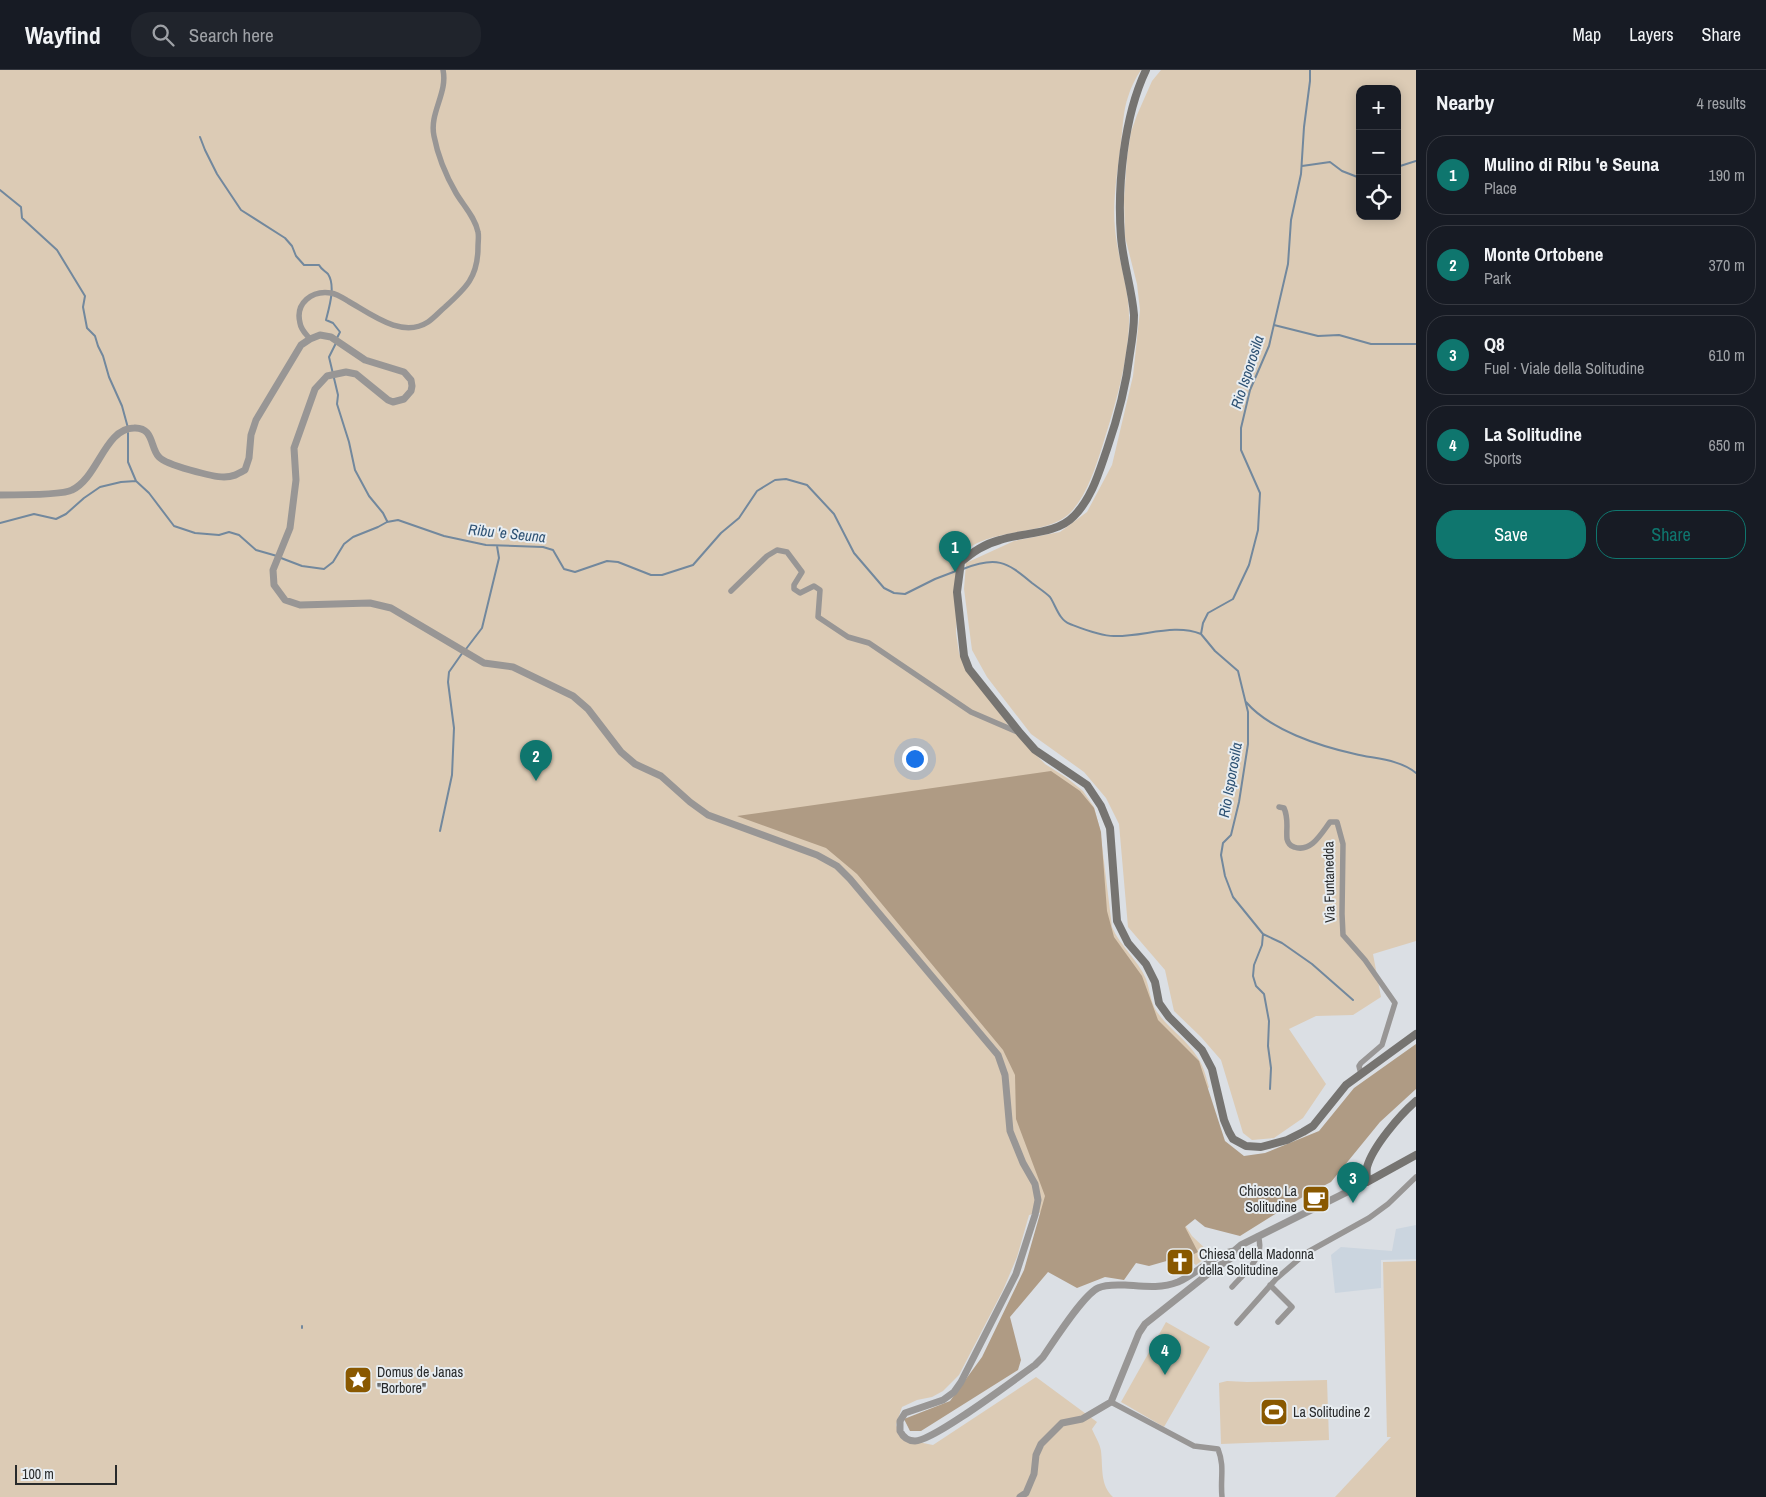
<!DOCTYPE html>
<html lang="en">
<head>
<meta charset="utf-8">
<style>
	:root { --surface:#171b24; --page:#20242c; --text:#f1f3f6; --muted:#9ea1a6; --line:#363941; --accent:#0f766e }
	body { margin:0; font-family:"Archivo Narrow",sans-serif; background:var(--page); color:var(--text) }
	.controls { position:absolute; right:15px; top:15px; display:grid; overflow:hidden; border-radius:10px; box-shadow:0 2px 12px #0003 }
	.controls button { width:45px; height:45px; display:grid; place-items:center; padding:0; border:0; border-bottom:1px solid var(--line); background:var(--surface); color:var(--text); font:25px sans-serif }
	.scale { position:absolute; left:15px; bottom:12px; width:102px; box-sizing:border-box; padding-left:5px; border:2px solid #282a2b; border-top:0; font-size:14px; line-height:18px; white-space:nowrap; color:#282a2b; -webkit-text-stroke:4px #e8edf1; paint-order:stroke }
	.you { position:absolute; left:914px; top:688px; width:18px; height:18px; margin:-12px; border:4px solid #fff; border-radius:50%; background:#1a73e8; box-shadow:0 0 0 8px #1a73e833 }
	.badge { display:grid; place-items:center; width:32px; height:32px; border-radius:50%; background:var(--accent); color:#fff; font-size:16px; font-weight:700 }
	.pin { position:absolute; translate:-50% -41px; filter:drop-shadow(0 1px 2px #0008) }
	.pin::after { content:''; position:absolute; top:26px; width:18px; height:15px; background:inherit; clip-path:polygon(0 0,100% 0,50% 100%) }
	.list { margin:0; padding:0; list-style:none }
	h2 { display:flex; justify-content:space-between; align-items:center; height:65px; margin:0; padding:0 20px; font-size:21px }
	h2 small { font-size:16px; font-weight:400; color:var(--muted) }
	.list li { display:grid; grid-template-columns:32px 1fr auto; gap:15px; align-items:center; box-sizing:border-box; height:80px; margin:0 10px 10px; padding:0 10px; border:1px solid var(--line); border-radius:20px }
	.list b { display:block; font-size:19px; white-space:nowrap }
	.list p { margin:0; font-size:16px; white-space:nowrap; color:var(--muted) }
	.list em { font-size:16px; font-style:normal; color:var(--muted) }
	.actions { display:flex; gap:10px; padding:15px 20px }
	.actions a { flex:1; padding:11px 0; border:1px solid var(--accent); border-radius:20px; text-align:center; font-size:18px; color:var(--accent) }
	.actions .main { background:var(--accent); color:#fff }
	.icon { flex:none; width:28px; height:28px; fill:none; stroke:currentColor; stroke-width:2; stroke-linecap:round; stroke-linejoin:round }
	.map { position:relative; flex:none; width:1416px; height:1427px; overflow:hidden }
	header { display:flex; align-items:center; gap:30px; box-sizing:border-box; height:70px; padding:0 25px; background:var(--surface); border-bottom:1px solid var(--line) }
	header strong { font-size:24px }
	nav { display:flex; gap:28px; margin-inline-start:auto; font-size:18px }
	.search { width:350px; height:45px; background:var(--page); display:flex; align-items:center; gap:12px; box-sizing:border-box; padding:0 18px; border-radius:20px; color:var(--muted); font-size:19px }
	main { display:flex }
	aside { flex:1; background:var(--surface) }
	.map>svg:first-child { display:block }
</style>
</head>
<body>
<header>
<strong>Wayfind</strong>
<div class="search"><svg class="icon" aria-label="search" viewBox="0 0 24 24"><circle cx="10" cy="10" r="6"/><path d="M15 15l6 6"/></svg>Search here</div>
<nav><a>Map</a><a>Layers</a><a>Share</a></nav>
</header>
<main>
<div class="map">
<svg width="1416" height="1427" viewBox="0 0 1416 1427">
	<rect width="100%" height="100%" fill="#dbdfe4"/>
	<!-- built -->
	<path fill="#cbd5df" d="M1416,1155V1189L1381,1190V1218L1335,1223L1331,1185L1341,1177L1392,1181L1396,1159Z"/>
	<!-- green -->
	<path fill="#dccbb5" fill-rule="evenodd" d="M0,0H1141C1135,9 1131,17 1128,27C1123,41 1123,57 1121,72C1118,100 1112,130 1115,159C1118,190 1130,220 1129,252C1128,293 1115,336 1103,374C1096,396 1087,425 1071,442C1048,467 985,457 963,484C961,487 960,492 959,495L956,563L959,583L965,596L1011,659L1045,694L1067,708L1083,721L1094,737L1100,759L1112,857C1120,876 1138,890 1146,909C1150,920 1150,931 1157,942C1169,959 1187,970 1198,988C1204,997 1206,1007 1209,1017L1187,1053L1185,1155L1192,1166L1211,1184L1196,1195L1189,1190L1184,1179L1072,1136L1029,1145L1017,1187L1003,1220L959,1305L943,1321L932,1327L917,1330L902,1337L896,1355L903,1369L933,1375L1036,1307L1097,1352L1092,1359C1095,1366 1100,1374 1101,1381C1103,1398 1100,1415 1113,1427H0Z
		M1161,0H1416V871L1373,884L1381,927L1353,945L1316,946L1289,959L1326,1014L1303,1048L1274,1068L1252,1070L1243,1063L1221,990L1201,967L1174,941L1165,900L1128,857L1119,754L1106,728L1084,702L1031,664L987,607L972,580L964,519L966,493L1014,471L1060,462L1087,442L1112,395L1133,306L1140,240L1137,214L1125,167L1124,129L1127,88L1131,62L1137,45L1152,11ZM1360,19H1397V146H1360Z
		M1416,1191V1427H1335L1391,1367H1387L1383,1192Z
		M1166,1252L1210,1277L1164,1357L1121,1332Z
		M1327,1310L1329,1370L1221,1374L1219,1313L1227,1311L1247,1312Z"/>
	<!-- forest -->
	<path fill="#af9b84" d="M1051,701L1080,721L1094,738L1101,762L1107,841L1114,867L1142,906L1158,950L1199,991L1225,1071L1244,1086L1265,1083L1319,1061L1354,1018L1416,974V1019L1380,1052L1331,1112L1306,1125L1240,1166L1205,1157L1195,1149L1185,1157L1198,1182L1192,1185L1182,1184L1170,1190L1149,1196L1136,1193L1124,1210L1105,1207L1077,1218L1048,1202L1010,1247L1021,1290L1018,1300L921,1361H910L904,1349L950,1331L982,1287L1024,1200L1045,1126L1016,1049L1015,1005L1003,980L857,804L826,778L737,746Z"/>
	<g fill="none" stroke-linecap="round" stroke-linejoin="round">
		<!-- stream -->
		<path stroke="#72889d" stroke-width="2" d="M1310,0V11L1304,57L1301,104L1291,150L1288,194L1269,276L1250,320L1241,358V380L1260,423L1258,460L1249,495L1233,529L1208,543L1203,553L1201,564L1215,581L1238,601L1248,642V674L1239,732L1231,765L1223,773L1221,785L1225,806L1233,827L1263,864L1282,873L1312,894L1353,930
			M200,67L205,80L217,104L241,140L285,168L292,176L296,186L304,195H319C321,199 325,201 328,204C336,216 329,238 326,250L333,253L340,262L337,268
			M1302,96L1330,92L1342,101L1360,108
			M1397,97L1416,91
			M0,120L21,137L22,148L57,180L85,226L83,237L87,258L95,266L98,276L103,286L109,307L122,336L128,358
			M1274,255L1318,266L1339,265L1371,274H1416
			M336,273L329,287L338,325L337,334L349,372L355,400L369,426L383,443L387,451
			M128,363V392L136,411
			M0,453L34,444L56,449L66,444L84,428L100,417L121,412L136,411L149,423L174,456L195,463L219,465L229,462L239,465L256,480L277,486
			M281,488L302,496L324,499L333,492L344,474L353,467L378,457L387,452L398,450L444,466L486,475L543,477L553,480L564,499L575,502L607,491L618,492L651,505H662L693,495L721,463L739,448L757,421L775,410L786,409L807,415L834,444L854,483L884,518L894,523L905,524L935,509L956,501
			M963,499C996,486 1006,491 1032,513C1037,517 1045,522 1050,527C1056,536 1059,550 1070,554C1083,559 1100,566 1114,566C1143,567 1174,553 1201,564
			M466,579L482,558L499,488L497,476
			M1246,632C1270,660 1319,676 1355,684C1375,689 1399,689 1416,703
			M440,761L452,705L454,658L448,612L449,602L463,582
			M1263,864L1262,875L1254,895L1253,906L1256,916L1264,924L1269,951L1268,976L1271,998L1270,1019
			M302,1258V1256"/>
		<!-- minor -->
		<path stroke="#989695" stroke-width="5.5" d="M310,269C306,264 301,260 300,253C295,233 312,220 331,223C337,224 343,228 348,231C371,244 402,269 428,252C434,248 439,242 445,237C466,218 478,207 478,177C478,172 479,166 478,162C475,147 463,135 456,123C445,104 438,87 434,66C429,43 448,23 443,0
			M731,521L767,486L777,480L787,482L802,502L794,515V519L800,523L814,516L820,520L818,547L848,567L869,573L971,642L1020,663
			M1279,737L1284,738C1289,749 1286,758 1287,769C1288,773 1290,776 1294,777C1311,783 1321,764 1330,752H1337L1343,774L1342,844L1343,865L1365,890L1395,933L1382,975L1361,993L1359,996L1361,1004
			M1270,1215L1292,1237L1278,1252
			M1232,1217C1245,1202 1266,1187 1258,1166
			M1237,1253L1276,1209L1306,1183L1369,1148L1388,1134L1416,1107
			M1111,1332L1194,1376L1218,1379C1225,1397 1220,1408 1222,1427"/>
		<!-- tertiary -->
		<path stroke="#989695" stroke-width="7" d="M0,425C14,425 63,425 72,420C98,408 105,358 134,358C154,357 150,378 159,387C166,395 213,407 224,407C233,407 238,404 245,400L249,388L251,365L256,350L301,275L310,269L320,265L331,267L365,290L404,302L411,310L412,316L411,321L404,329L393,332L388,330L356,304L346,302L327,306L315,319L294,378L296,410L290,458L273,500L274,515L285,530L300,535L370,533L391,538L484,593L513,597L573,626L588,639L621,682L635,694L661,706L690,732L708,745L817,785L837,796L850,809L998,985L1005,1005L1010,1061L1023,1093L1035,1114L1038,1130L1035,1145L1016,1204L961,1312L954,1322L943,1330L905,1343L900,1351V1361C903,1367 908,1371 915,1371C934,1371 1015,1309 1035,1295L1043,1287C1054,1271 1083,1225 1098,1218C1106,1214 1116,1215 1125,1215C1142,1216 1160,1219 1178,1212C1197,1204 1215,1183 1234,1181
			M1020,1427L1026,1423L1034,1404L1036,1385L1041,1374L1062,1353L1082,1349L1111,1332L1139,1263L1145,1254L1213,1200L1231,1188L1234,1181L1241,1175L1367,1112"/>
		<!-- secondary -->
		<path stroke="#767471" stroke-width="8" d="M1146,0C1124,46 1117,116 1121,167C1123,193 1132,219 1134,245C1134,258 1132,271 1130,283C1126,316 1118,347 1107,379C1099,402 1092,428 1074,446C1056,465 1023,462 1000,470C984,474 973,482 961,492L957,522L964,586L969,599L1020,663L1035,680L1087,715L1101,736L1110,758L1117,851L1128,873L1146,894L1155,912L1159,933L1169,947L1202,980L1212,999L1224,1050L1229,1062L1233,1069L1246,1076L1261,1077L1287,1070L1303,1062L1313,1056L1346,1015L1416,964
			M1416,1031C1400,1045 1373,1076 1367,1097C1366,1102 1367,1107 1367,1112L1416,1085"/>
	</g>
	<!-- icons -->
	<defs>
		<symbol id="cafe-square" viewBox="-11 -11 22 22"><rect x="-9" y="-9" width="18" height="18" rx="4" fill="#895800" stroke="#e8edf1"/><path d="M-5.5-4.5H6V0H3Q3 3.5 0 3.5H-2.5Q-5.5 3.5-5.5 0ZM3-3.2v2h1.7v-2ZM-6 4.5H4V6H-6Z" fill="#fff"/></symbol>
		<symbol id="church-square" viewBox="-11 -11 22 22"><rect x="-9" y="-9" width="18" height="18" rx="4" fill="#895800" stroke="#e8edf1"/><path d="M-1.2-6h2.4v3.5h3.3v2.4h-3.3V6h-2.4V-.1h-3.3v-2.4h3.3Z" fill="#fff"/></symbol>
		<symbol id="sight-square" viewBox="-11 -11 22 22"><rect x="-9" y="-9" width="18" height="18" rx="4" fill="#895800" stroke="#e8edf1"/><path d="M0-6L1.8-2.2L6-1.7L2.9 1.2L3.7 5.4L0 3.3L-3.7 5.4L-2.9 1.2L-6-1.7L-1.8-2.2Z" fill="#fff"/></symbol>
		<symbol id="stadium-square" viewBox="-11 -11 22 22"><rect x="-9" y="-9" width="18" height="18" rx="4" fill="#895800" stroke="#e8edf1"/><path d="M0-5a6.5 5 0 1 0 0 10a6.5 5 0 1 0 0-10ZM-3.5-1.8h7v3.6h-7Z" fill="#fff"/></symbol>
	</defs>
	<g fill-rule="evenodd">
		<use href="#cafe-square" x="1300" y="1113" width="32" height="32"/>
		<use href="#church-square" x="1164" y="1176" width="32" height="32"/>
		<use href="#sight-square" x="342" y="1294" width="32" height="32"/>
		<use href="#stadium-square" x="1258" y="1326" width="32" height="32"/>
	</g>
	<g text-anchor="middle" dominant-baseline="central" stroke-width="4" stroke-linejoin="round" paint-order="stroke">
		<!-- street labels -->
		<g font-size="14" fill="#282a2b" stroke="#e8edf1">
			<text transform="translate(1329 812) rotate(-91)">Via Funtanedda</text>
		</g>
		<!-- poi labels -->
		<g font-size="14" fill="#282a2b" stroke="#e8edf1" text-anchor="start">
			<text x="1297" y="1121" text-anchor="end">Chiosco La<tspan x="1297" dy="16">Solitudine</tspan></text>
			<text x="1199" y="1184">Chiesa della Madonna<tspan x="1199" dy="16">della Solitudine</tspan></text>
			<text x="377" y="1302">Domus de Janas<tspan x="377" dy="16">"Borbore"</tspan></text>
			<text x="1293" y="1342">La Solitudine 2</text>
		</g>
		<!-- water labels -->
		<g font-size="15" font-style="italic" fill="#2d5173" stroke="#e8edf1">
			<text transform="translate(1247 302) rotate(-72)">Rio Isporosila</text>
			<text transform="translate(507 463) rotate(6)">Ribu 'e Seuna</text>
			<text transform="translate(1230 710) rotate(-80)">Rio Isporosila</text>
		</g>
	</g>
</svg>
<div class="controls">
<button>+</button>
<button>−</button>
<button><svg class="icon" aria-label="locate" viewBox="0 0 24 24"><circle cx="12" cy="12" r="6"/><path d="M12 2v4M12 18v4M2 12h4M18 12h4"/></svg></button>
</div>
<div class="scale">100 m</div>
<div class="you"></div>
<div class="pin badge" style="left:955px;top:502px">1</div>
<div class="pin badge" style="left:536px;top:711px">2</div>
<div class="pin badge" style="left:1353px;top:1133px">3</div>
<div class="pin badge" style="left:1165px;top:1305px">4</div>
</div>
<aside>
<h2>Nearby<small>4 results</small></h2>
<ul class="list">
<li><span class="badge">1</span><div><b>Mulino di Ribu 'e Seuna</b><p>Place</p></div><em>190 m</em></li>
<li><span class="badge">2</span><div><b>Monte Ortobene</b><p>Park</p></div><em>370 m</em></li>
<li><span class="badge">3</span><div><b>Q8</b><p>Fuel · Viale della Solitudine</p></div><em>610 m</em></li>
<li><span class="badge">4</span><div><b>La Solitudine</b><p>Sports</p></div><em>650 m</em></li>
</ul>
<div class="actions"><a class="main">Save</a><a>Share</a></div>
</aside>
</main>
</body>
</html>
